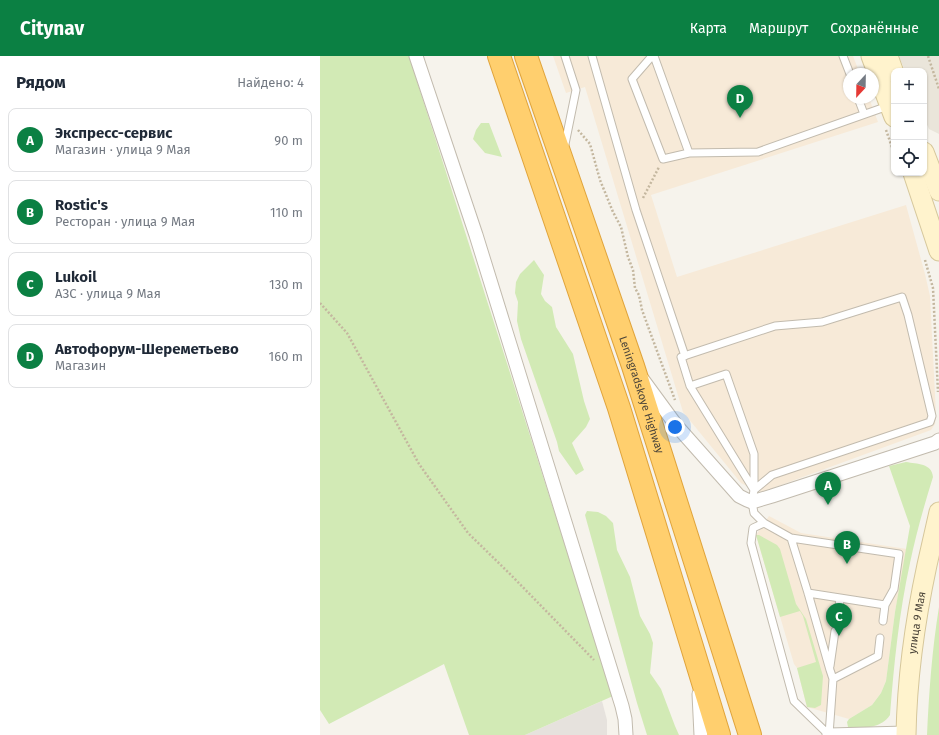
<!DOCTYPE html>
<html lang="ru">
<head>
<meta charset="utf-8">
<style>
	:root { --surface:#fff; --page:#f6f6f7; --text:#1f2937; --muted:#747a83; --line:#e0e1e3; --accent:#0b8043 }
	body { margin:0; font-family:"Fira Sans",sans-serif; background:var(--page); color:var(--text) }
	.controls { position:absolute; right:12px; top:12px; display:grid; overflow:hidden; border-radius:8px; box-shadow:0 1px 3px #0004 }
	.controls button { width:36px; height:36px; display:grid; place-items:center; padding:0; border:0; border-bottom:1px solid var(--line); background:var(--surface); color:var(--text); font:20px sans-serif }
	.compass { position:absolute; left:523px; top:12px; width:36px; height:36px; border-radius:50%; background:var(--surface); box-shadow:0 1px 3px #0004; rotate:202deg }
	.you { position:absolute; left:355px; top:371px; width:14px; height:14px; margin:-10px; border:3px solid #fff; border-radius:50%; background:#1a73e8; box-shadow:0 0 0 6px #1a73e833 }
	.badge { display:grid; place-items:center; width:26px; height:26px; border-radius:50%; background:var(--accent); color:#fff; font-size:13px; font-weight:700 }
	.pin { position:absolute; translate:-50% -33px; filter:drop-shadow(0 1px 2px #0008) }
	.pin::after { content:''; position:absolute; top:21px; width:14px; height:12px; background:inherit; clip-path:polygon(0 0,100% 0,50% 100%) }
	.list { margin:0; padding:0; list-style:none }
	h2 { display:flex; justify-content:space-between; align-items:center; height:52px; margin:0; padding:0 16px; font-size:17px }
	h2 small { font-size:13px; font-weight:400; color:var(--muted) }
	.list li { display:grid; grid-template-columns:26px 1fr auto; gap:12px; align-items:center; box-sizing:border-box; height:64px; margin:0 8px 8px; padding:0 8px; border:1px solid var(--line); border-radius:8px }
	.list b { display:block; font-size:15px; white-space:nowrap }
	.list p { margin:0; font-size:13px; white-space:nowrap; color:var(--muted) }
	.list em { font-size:13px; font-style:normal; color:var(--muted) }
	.icon { flex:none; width:22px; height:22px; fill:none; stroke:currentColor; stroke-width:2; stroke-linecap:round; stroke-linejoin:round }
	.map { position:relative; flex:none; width:619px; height:679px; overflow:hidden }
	header { display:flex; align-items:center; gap:24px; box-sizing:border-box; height:56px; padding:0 20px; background:var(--accent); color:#fff }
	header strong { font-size:19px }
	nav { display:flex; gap:22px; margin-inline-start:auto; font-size:14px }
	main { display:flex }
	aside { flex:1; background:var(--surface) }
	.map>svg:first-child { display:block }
</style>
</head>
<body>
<header>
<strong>Citynav</strong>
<nav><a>Карта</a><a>Маршрут</a><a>Сохранённые</a></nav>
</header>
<main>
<aside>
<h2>Рядом<small>Найдено: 4</small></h2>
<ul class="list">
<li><span class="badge">A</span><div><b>Экспресс-сервис</b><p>Магазин · улица 9 Мая</p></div><em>90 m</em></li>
<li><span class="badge">B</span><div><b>Rostic's</b><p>Ресторан · улица 9 Мая</p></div><em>110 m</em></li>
<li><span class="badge">C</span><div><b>Lukoil</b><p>АЗС · улица 9 Мая</p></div><em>130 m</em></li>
<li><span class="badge">D</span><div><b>Автофорум-Шереметьево</b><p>Магазин</p></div><em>160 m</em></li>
</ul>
</aside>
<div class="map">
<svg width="619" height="679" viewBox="0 0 619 679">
	<rect width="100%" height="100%" fill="#f6f3ec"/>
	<!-- residential -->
	<path fill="#eae5da" d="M579,0H619V78L609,73L604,62V15H585Z"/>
	<!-- commercial -->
	<path fill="#f7ead8" d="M233,0H533L540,18H529V42H549L558,66L331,139L357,221L586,149L605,218L610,240L616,358L615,368L611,374L442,436L434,434L421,427L363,356L265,31L246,37Z
		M449,460L481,477L587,493L575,556L566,625L561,637L552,649L529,663L487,651L477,612L474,608L436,479Z"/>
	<!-- industrial -->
	<path fill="#e6e2dd" d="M282,645L287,664V679H205Z"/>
	<!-- green -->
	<path fill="#d2eab5" d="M0,0H89L293,640L205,679H149L124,608L9,668L0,654Z
		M161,67H169L182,101L165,97L153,83L156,74Z
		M214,204L224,219L221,238L225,245L232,251L236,271L253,298L264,345L270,363L266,371L252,387L264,414L256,419L239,395L237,386L201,283L197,265L198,246L195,237L196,226L200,218Z
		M586,406C597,408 612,407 613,421C604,450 596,478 590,507C579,557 574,608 570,659C562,672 544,672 530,673L528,671L527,666L529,663L552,649L561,637L566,625L575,556L590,470L569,410Z
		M267,455L278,456L286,460L293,467L297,494L310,521L320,560L330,578L333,587L330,617L341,633L355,670L359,679H327L317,647L265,459Z
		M436,479H439L457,489L460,493L476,548L486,563L503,620L501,649L495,652L487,651L477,612L496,606L483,560L480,555L460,561Z
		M619,551V679H607C609,636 612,594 619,551Z"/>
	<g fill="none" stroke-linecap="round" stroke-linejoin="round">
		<defs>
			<path id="lane" d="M272,0L316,154L365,300
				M332,0L312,23L343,103L369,97
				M334,0L369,97L438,96L568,50
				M523,0L530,18
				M538,42L544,58
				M244,93L256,34L245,0
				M370,330L361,301L455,270L502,266L582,241L588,259L612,360L610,366L452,419L434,434
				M434,434L370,330L406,318L434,398V434L432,446L434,457L444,467L471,482L488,537L510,614L513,623L509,679
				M444,467L433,472L431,487L474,645L509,679
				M471,482L579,498L574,533L565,549
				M488,537L565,549L563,565
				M518,559L520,542
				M510,610L515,575
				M513,623L558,600L560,582"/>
			<path id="street" d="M96,0L156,179L302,650L305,663L306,679
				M323,324L356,369L419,440L427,444L432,446L452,440L615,387L619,384
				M379,638L381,679
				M509,679L586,677"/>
			<g id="secondary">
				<path d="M551,0L574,61"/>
				<path d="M568,0L574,17"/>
				<path d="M604,96L619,135"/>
				<path d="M593,117L619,195"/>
				<path id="s1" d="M586,679C587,622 595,565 607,509C611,491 615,474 619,456"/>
			</g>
			<g id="highway">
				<path d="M179,0L299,352L399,679"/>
				<path id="s2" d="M206,0L313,310L430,679"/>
			</g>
		</defs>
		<!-- lane casing -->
		<use href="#lane" stroke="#c2bbae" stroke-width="9"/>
		<!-- street casing -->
		<use href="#street" stroke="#c2bbae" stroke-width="15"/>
		<!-- secondary casing -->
		<use href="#secondary" stroke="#d6c79b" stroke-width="21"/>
		<!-- highway casing -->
		<use href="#highway" stroke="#e0a43c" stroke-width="24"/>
		<!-- path -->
		<path stroke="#c4b79f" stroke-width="2.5" stroke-dasharray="2 2" stroke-linecap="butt" d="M608,0L619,33
			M258,74L270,88L280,124L293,156L301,171L308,201L313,214L315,232L319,239L322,254L355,344
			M566,74L574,97
			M323,142L339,111
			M605,204L613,232L618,336
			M0,247L27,277L99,408L148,477L189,517L274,604"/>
		<!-- lane -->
		<use href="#lane" stroke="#fff" stroke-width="7"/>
		<!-- street -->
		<use href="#street" stroke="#fff" stroke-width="13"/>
		<!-- secondary -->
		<use href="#secondary" stroke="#fff3cd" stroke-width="19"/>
		<!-- highway -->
		<use href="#highway" stroke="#ffcf6e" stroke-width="22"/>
	</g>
	<g text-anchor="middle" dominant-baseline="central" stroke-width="3" stroke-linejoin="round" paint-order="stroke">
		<!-- street labels -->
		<g font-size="11" fill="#4b4439" stroke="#fff">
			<text stroke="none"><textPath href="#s2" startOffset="358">Leningradskoye Highway</textPath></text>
			<text stroke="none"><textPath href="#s1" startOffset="113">улица 9 Мая</textPath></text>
		</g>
	</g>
</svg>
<div class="controls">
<button>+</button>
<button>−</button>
<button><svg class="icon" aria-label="locate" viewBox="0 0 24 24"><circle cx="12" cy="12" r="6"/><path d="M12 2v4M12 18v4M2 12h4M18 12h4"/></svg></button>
</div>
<svg class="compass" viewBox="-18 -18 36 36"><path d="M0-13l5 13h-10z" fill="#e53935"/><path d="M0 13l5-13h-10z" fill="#747a83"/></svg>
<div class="you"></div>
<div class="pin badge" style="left:508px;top:449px">A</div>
<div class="pin badge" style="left:527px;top:508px">B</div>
<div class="pin badge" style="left:519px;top:580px">C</div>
<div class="pin badge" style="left:420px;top:62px">D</div>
</div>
</main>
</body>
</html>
